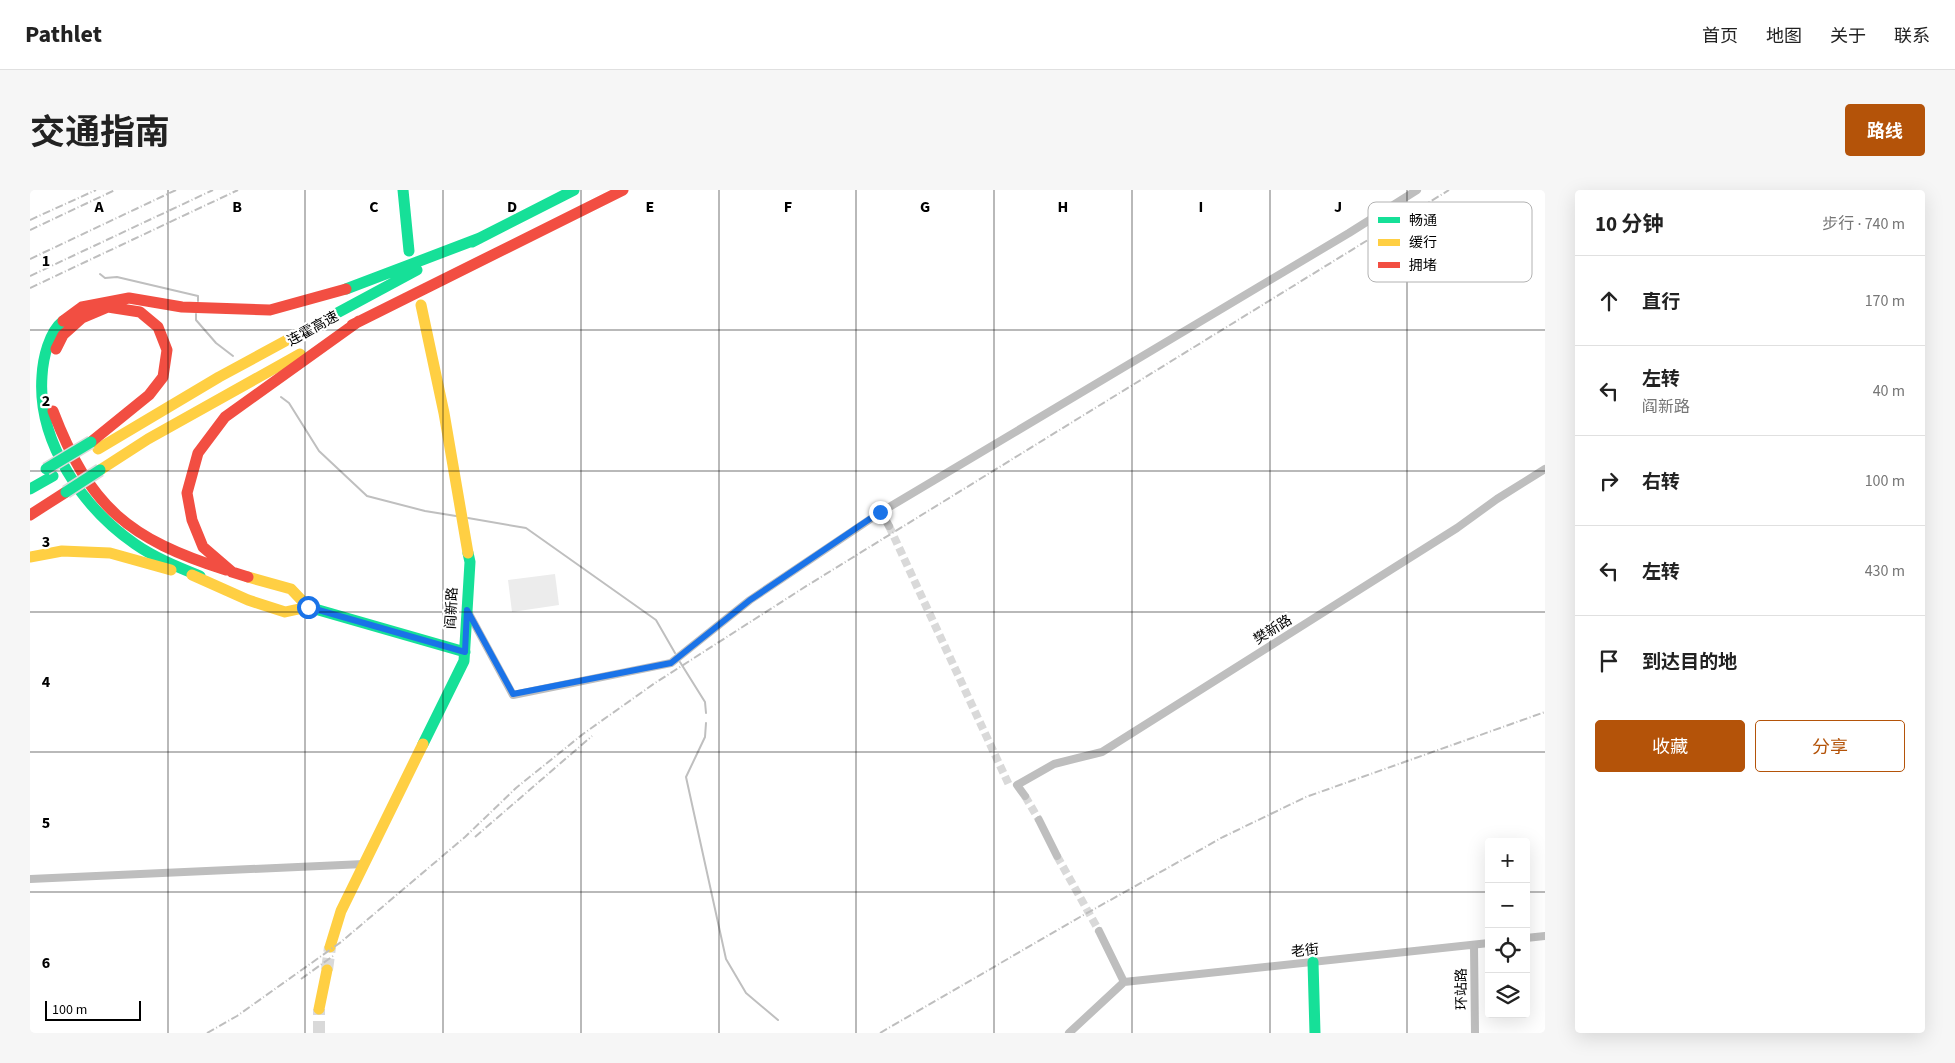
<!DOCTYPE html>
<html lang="zh">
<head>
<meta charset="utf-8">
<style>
	:root { --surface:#fff; --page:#f6f6f6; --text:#222; --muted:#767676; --line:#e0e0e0; --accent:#b45309 }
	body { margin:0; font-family:"Source Sans 3","Noto Sans SC",sans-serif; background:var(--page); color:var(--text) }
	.controls { position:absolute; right:15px; bottom:15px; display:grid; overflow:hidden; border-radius:5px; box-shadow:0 5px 20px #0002 }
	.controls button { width:45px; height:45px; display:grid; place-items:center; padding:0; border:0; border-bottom:1px solid var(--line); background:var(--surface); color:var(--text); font:25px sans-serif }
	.scale { position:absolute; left:15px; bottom:12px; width:96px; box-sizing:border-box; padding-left:5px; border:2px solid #000; border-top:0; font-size:14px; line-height:18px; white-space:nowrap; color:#000; -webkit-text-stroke:4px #fff; paint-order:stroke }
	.stop { position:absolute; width:15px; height:15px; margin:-11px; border:4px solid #1a73e8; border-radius:50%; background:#fff }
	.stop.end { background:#1a73e8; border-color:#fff; box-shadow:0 1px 5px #0008 }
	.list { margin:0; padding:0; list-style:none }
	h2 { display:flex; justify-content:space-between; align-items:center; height:65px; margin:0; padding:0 20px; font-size:21px }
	h2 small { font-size:16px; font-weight:400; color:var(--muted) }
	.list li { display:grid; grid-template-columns:32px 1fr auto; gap:15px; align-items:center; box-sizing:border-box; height:90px; padding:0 20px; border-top:1px solid var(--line) }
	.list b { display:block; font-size:19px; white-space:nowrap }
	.list p { margin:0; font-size:16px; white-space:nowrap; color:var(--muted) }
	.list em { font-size:16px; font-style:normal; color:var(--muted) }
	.actions { display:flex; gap:10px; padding:15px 20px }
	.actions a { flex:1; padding:11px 0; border:1px solid var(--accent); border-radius:5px; text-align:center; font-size:18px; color:var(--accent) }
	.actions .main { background:var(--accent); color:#fff }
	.icon { flex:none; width:28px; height:28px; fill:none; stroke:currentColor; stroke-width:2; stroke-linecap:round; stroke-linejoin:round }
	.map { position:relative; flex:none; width:1515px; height:843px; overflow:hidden; border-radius:5px }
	header { display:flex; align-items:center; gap:30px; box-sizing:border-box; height:70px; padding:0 25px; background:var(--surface); border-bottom:1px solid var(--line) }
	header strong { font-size:24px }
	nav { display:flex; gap:28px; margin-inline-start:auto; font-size:18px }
	.intro { display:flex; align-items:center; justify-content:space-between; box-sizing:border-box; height:120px; padding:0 30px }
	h1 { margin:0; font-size:35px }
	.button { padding:12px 22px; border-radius:5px; background:var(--accent); color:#fff; font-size:18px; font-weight:700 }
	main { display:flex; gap:30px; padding:0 30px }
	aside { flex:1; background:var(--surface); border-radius:5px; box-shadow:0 5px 20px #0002 }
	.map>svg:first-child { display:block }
</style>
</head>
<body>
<header>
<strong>Pathlet</strong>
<nav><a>首页</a><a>地图</a><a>关于</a><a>联系</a></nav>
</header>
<div class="intro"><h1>交通指南</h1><a class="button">路线</a></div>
<main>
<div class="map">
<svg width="1515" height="843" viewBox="0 0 1515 843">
	<rect width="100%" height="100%" fill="#fff"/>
	<!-- green -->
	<path fill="#ececec" d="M525,384L529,415L482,422L478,390Z"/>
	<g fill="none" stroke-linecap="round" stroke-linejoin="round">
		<!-- stream -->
		<path stroke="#bfbfbf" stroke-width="2" d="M70,84L75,88L87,87L168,106V111
			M166,124V130L186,153L203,166
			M251,207L259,213L289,261L337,306L395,321L426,326
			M438,328L496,338L626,430L645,463
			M650,472L675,512L676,523
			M676,533L675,547L656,587L696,769L716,803L748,830"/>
		<!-- street-tunnel -->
		<path stroke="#d9d9d9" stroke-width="8" stroke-dasharray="8 4" stroke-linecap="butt" d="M859,336L979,595
			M995,606L1009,630
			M1027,666L1069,741"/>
		<!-- primary-tunnel -->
		<path stroke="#d9d9d9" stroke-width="12" stroke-dasharray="12 6" stroke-linecap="butt" d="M297,780L300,757
			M289,843V819"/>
		<!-- street -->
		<path stroke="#bebebe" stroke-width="8" d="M851,322L859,336
			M438,422L483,505L641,473L720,410L851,322L1319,43L1387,0
			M995,606L987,595L1024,574L1072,562L1427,338L1467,309L1515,279
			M1009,630L1027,666
			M0,689L334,674
			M1496,748L1515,746
			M1444,756L1445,843
			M1094,792L1459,753
			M1039,843L1094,792L1069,741"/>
		<!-- fast -->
		<path stroke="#16e098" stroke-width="11" d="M373,0L379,61
			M442,52L544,0
			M316,99L450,48
			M296,129L387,80
			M33,131C19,142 13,168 12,186C7,252 53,318 105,354C125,368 148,377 170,386
			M0,299L23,286
			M278,417L435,462
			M393,554L434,471L440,372L438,363
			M1283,772L1285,843"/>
		<!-- slow -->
		<path stroke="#ffcf43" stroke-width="11" d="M391,115L414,223L438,363
			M68,259L189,187L296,129
			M70,280L118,249L270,164
			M0,367L32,361L80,363L141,380
			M162,385L218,410L255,422L278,417L261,399L218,387
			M300,757L311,721L393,554
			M289,819L297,780"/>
		<!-- jam -->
		<path stroke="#f24e42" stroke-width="11" d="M33,131L52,117L99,108L152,117L240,120L316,99
			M322,135L593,0
			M26,159L33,145L52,128L78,117L110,122L128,137L137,160L133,187L119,205L61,252
			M23,221C60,318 99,349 196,380
			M0,325L36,302
			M218,387L202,382L173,357L162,330L157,303L168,263L195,227L329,131"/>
		<!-- rail -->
		<path stroke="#bebebe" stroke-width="2" stroke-dasharray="8 2.5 1 2.5" stroke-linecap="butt" d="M0,30L66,0
			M0,40L85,0
			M0,69L146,0
			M0,86L183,0
			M0,98L208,0
			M445,647L562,546
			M271,789L303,766
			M177,843L207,826L311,752L435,647L486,598L553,544L625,493L778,395L1419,0
			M850,843L1050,727L1193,647L1276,607L1515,522"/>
		<defs>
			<path id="fast-bridge" d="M16,279L61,252
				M36,302L70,280"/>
		</defs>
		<!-- fast-bridge casing -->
		<use href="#fast-bridge" stroke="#dbdbdb" stroke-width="14" stroke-linecap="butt"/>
		<!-- fast-bridge -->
		<use href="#fast-bridge" stroke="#16e098" stroke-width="11"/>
	</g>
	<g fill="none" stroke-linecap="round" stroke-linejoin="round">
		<!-- route -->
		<path stroke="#1a73e8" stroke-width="6" d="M278,417L435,462L437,420L483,504L641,473L720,410L850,322"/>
	</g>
	<!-- grid -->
	<path fill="none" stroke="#000" stroke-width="1" stroke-opacity="0.55" d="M138,0V843M275,0V843M413,0V843M551,0V843M689,0V843M826,0V843M964,0V843M1102,0V843M1240,0V843M1377,0V843M0,140H1515M0,281H1515M0,422H1515M0,562H1515M0,702H1459M1496,702H1515"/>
	<g text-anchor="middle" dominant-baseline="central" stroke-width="4.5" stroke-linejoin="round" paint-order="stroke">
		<!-- street labels -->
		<g font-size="14" fill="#000" stroke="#fff">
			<text transform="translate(283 139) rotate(-29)">连霍高速</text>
			<text transform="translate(422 418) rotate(-87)">阎新路</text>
			<text transform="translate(1243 440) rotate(-32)">樊新路</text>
			<text transform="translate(1275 761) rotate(-6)">老街</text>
			<text transform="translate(1432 799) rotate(-91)">环站路</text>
		</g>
	</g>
	<!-- legend -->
	<rect x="1338" y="12" width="164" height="80" rx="8" fill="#fff" stroke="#b2b2b2" stroke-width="1"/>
	<rect x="1348" y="27" width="22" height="6" fill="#16e098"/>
	<rect x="1348" y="49" width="22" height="7" fill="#ffcf43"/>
	<rect x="1348" y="72" width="22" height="6" fill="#f24e42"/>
	<g font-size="14" fill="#000">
		<text x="1379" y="35">畅通</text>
		<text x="1379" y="57">缓行</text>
		<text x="1379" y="80">拥堵</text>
	</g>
	<g font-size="16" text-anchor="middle" font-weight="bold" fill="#000" stroke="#fff" stroke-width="4.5" stroke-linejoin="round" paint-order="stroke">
		<text x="69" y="22">A</text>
		<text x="207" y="22">B</text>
		<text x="344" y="22">C</text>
		<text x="482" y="22">D</text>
		<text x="620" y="22">E</text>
		<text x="758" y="22">F</text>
		<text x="895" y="22">G</text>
		<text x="1033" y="22">H</text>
		<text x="1171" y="22">I</text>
		<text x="1308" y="22">J</text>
		<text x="16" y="76">1</text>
		<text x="16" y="216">2</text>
		<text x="16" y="357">3</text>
		<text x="16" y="497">4</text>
		<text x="16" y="638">5</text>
		<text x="16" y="778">6</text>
	</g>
</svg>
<div class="controls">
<button>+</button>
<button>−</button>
<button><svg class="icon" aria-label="locate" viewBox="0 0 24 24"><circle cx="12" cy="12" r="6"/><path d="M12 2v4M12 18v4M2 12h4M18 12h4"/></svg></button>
<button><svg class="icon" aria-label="layers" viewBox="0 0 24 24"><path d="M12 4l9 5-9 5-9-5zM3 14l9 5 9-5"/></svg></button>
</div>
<div class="scale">100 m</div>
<div class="stop" style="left:278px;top:417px"></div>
<div class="stop end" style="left:850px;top:322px"></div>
</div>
<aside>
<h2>10 分钟<small>步行 · 740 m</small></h2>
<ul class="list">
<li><svg class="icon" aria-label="ahead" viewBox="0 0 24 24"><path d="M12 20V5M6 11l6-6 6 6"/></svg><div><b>直行</b></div><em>170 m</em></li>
<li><svg class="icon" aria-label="left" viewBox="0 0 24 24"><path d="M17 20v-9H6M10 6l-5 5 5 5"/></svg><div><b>左转</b><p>阎新路</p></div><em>40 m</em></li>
<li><svg class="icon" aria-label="right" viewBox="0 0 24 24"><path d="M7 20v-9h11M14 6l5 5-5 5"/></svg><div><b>右转</b></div><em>100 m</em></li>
<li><svg class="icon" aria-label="left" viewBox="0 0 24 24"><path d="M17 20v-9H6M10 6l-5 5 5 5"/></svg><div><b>左转</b></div><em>430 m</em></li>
<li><svg class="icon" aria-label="arrive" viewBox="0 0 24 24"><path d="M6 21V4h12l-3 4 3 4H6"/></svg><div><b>到达目的地</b></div></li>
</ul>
<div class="actions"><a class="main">收藏</a><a>分享</a></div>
</aside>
</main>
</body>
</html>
